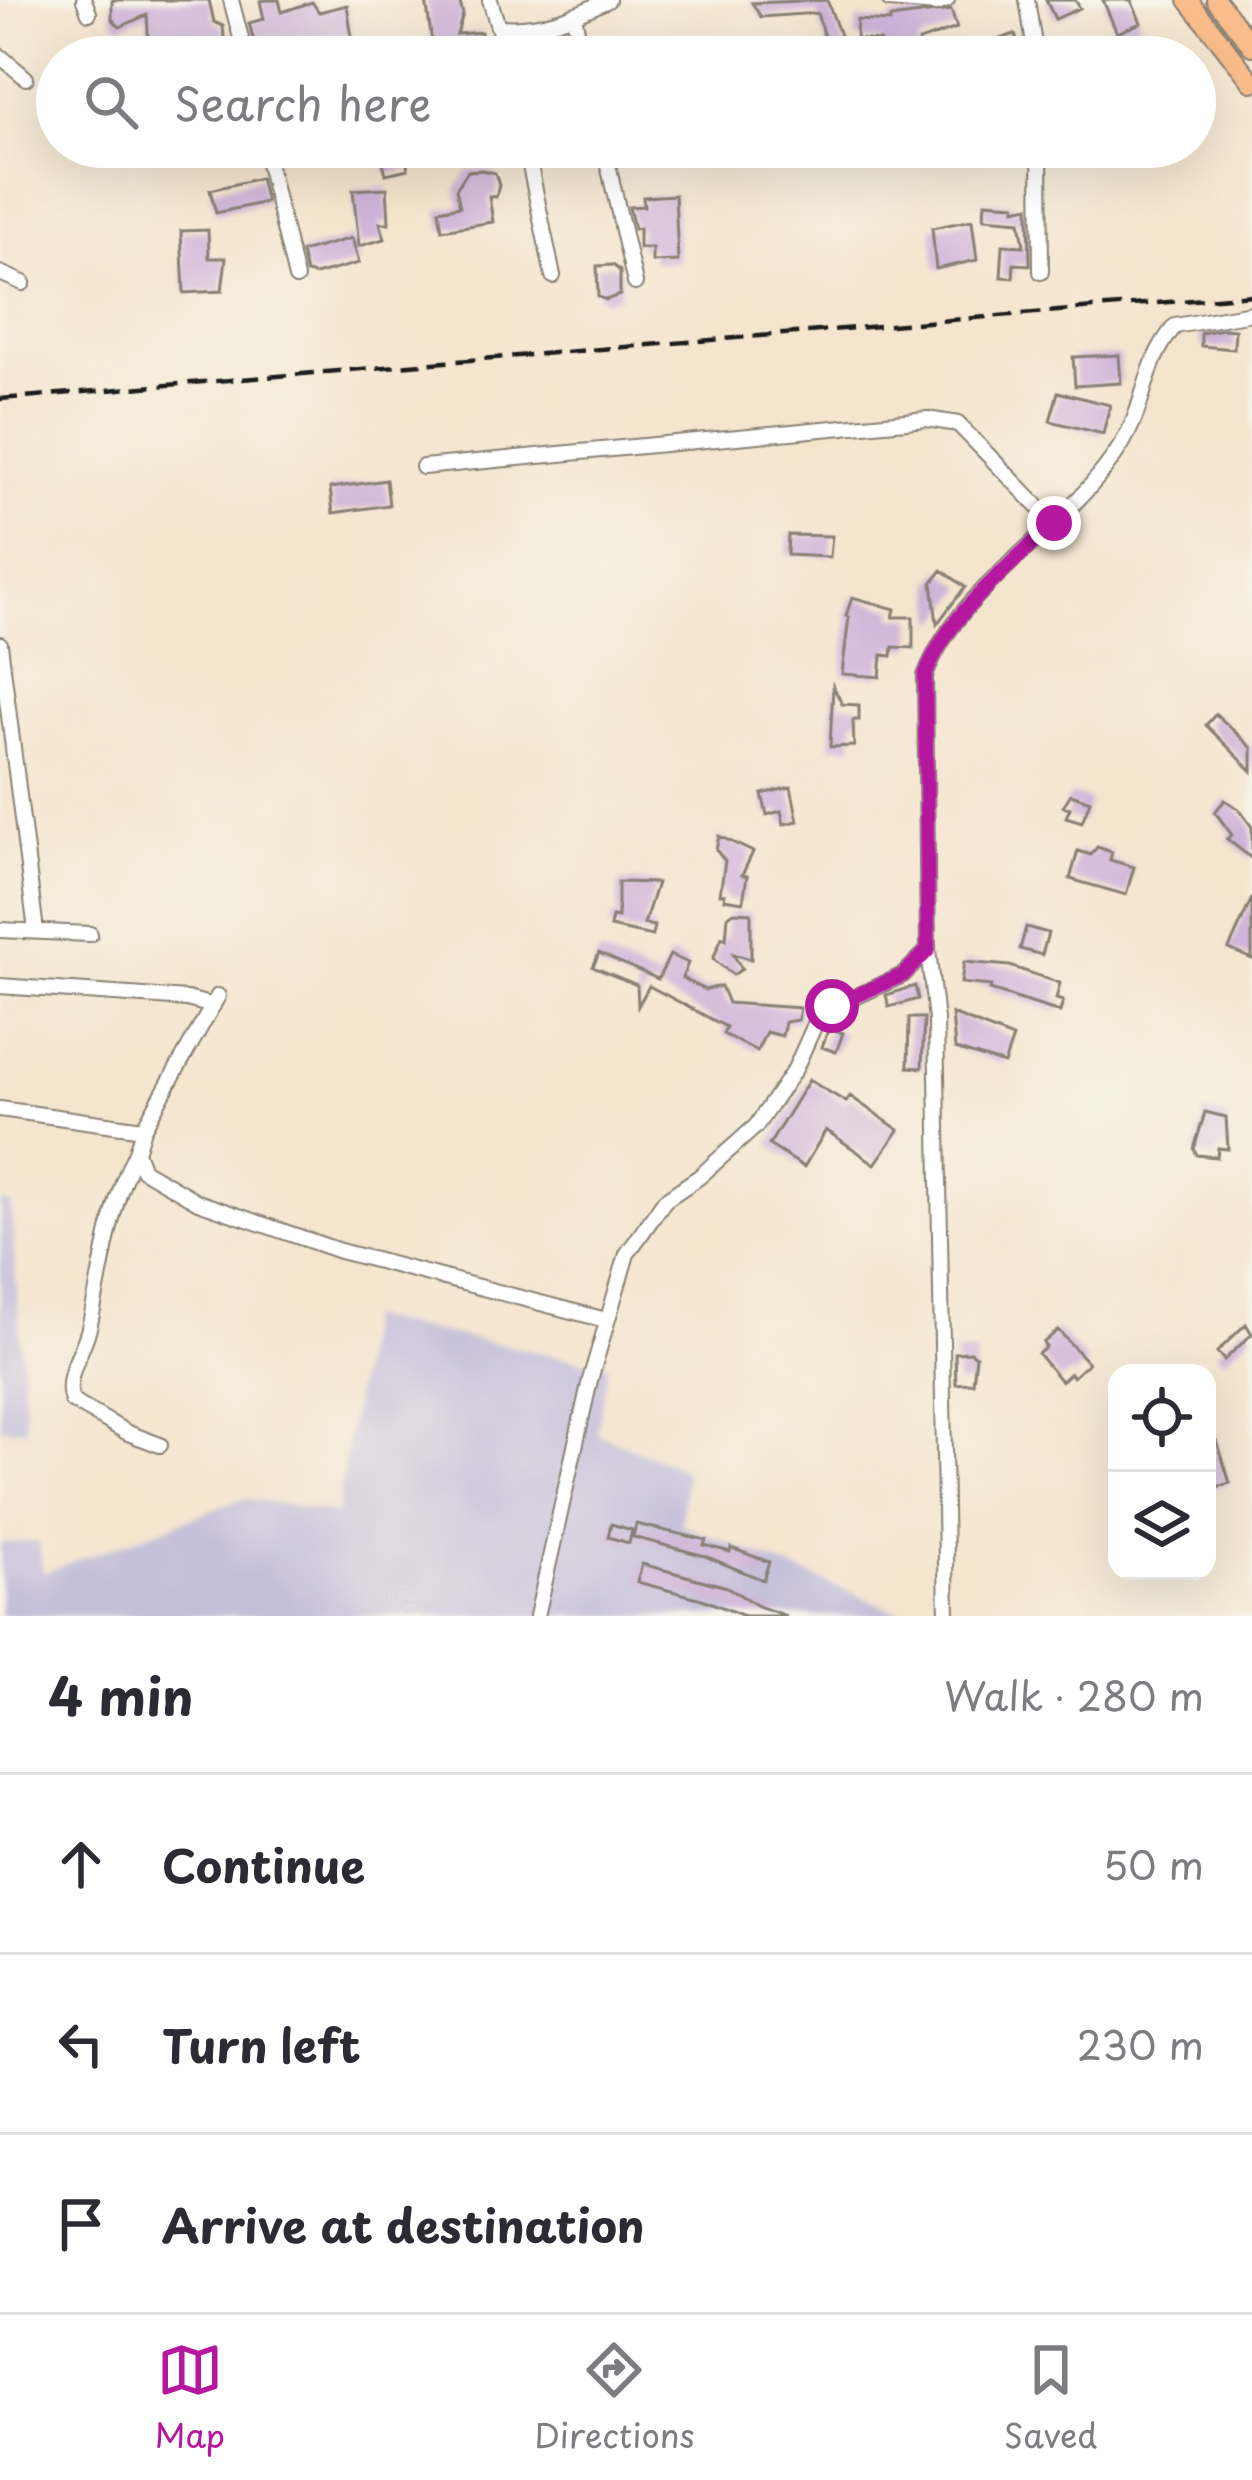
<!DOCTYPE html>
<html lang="en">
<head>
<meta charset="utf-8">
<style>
	:root { --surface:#fff; --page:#f7f7f7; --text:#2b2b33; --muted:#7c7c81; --line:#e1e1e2; --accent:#b5179e }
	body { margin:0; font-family:"Playpen Sans",sans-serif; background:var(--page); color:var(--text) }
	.controls { position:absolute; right:36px; bottom:36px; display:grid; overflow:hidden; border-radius:24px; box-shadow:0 12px 48px #0002 }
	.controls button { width:108px; height:108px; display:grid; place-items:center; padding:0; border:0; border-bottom:3px solid var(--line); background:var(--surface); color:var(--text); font:60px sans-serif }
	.stop { position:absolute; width:36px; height:36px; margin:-27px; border:9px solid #b5179e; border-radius:50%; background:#fff }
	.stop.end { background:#b5179e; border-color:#fff; box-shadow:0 3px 12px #0008 }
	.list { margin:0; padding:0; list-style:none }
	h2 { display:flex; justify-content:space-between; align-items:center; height:156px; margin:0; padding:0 48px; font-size:51px }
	h2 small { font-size:39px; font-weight:400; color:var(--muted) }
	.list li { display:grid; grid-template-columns:78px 1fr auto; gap:36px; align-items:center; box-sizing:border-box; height:180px; padding:0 48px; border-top:3px solid var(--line) }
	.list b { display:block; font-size:45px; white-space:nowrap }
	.list em { font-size:39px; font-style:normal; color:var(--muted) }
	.icon { flex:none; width:66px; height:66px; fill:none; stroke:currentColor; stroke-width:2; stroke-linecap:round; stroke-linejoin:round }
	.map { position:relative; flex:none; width:1252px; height:1616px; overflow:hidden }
	.search { position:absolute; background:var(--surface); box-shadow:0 12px 48px #0002; left:36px; right:36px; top:36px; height:132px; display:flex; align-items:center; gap:30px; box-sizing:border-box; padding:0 42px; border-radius:66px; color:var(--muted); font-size:45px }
	.sheet { height:696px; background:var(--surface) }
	nav { display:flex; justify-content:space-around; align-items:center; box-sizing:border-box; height:168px; border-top:3px solid var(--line); background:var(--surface); font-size:33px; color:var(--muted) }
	nav a { display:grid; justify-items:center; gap:6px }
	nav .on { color:var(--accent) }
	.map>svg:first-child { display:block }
</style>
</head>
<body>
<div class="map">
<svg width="1252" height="1616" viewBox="0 0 1252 1616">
	<rect width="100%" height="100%" fill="#f7f3e8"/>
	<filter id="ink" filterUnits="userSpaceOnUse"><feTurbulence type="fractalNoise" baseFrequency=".00833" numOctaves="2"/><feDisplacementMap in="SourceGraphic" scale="24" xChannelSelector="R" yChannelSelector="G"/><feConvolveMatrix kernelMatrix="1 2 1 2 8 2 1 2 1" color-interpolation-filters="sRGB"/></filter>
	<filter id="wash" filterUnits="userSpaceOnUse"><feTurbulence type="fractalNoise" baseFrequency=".004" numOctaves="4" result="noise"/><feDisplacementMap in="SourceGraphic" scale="48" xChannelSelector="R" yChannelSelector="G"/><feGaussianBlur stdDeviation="2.7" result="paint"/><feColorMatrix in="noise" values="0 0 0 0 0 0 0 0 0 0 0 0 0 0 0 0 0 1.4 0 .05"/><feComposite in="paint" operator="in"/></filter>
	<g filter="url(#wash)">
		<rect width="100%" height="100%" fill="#f4e5ce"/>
		<!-- industrial -->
		<path fill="#c5c0da" d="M0,1201L11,1204L26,1429L0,1428Z
			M366,1318L608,1366L597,1433L686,1471L681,1524L909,1616H0V1543L39,1542L43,1573L245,1498L337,1514Z"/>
		<g id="blocks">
			<!-- building -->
			<path fill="#cfb3d9" d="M112,0H209L214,22L223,26L225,46L182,57H154L149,49L147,15L120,27L112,19Z
				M266,0H279L282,12L312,2L319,12L347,5L355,57H333L332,48H325L258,57L249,23L264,19L260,1Z
				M426,0H459L463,14L457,34L481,32L482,55L434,57Z
				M827,0L848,57H830L817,13L761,17L752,3Z
				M1046,0H1075L1080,8L1055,19Z
				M1103,0H1131L1141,23L1117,33Z
				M951,10L957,28L919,41L917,57H879L880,41L856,39L857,20L890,22V18Z
				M1015,34L1023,57H1000L994,41Z
				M1078,38L1079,43H1090L1092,57H1062L1061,47L1065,41Z
				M379,147H403L408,169L386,174Z
				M481,170L495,173L499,185L496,197L489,196L493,222L442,230L439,210L460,206L456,189L468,171Z
				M260,178L266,202L216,213L210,190Z
				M387,188L389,223H380L385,239L359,246L353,190Z
				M675,195L678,261L652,262V248H639V228L634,229L629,207L644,206L643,197Z
				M985,202L1015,204V209L1029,206L1030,265L1014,264L1013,278L1001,277L1003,245L1024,246L1020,221L984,218Z
				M972,220L977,260L936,269L932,228Z
				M208,230L209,258H226L222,291L184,293L181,231Z
				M352,238L359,263L315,275L306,273L301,252Z
				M613,265L620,271V295L606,300L598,297L597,266Z
				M1223,329L1235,330L1234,349L1201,346V333Z
				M1119,355L1121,383L1075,386L1073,357Z
				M1058,392L1110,405L1103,434L1050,421Z
				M386,480L389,505L333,513L330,488Z
				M788,535L832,536L830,557L787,555Z
				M942,570L965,587L937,624L932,583Z
				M852,597L895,609L893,617H913V648L893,647L892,656L882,655L880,677L842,674L849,617L846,616Z
				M833,686L842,704L859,705V720H853L854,746L830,747Z
				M1216,714L1252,748V771L1206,725Z
				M791,787L798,821L784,824L781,811L767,815L762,794Z
				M1071,794L1090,801L1082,822L1066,817L1070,808L1063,806Z
				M1225,800L1239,809L1252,827V859L1227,839L1232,835L1215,812Z
				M719,836L753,852L742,875L747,876L743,902L724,899L725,894H720L725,861L716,850Z
				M1097,847L1112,852L1110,860L1134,867L1126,895L1070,879L1078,851L1091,855Z
				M618,882L657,883L644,924L654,926L652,936L610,927L612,917L618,918Z
				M1252,898V959L1229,949Z
				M734,912L751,913V959L733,954L742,969L733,975L713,959L722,937L726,939L728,916Z
				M1026,927L1048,933L1042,955L1020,949Z
				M599,953L658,979L670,955L688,963L682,978L705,990L721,986L728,1003L800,1008L798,1020L785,1022L782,1036L766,1032L757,1051L723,1034L726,1027L649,986L638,1006L637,985L593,967Z
				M964,962L1010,966L1060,983L1056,999L1063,1001L1060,1012L990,990L991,986L961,983Z
				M915,986L918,999L889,1007L886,995Z
				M952,1014L1013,1038L1004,1064L955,1049Z
				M909,1018H924L922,1068L908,1067Z
				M829,1028L843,1033L836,1052L822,1047Z
				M809,1080L846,1102L850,1096L899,1130L875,1164L826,1130L804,1167L769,1145Z
				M1205,1112L1226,1117L1228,1149L1218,1148L1217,1157L1197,1155L1194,1149Z
				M1246,1324L1252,1334L1224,1360L1217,1352Z
				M1058,1330L1088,1363L1073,1377L1070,1373L1061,1381L1038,1354L1046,1347L1043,1343Z
				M971,1352L976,1356L973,1383L956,1384L955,1353Z
				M1217,1441L1230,1483L1207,1490V1444Z
				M611,1524L632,1530L629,1543L608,1537Z
				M636,1524L706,1540L704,1545L730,1552L731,1548L769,1562L763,1580L705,1556L633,1537Z
				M642,1564L727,1587L758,1606L786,1616H744L702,1599L637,1582Z"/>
		</g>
	</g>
	<g filter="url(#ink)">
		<use href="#blocks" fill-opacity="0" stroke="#888075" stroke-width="3"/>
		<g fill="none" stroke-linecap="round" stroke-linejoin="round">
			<defs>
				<path id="minor" d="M84,0L89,13
					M231,0L246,57
					M490,0L507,57
					M889,0L937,4L947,0
					M1027,0L1036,57
					M574,17L583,57
					M501,27C540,30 573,17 608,0
					M0,56L26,78
					M264,147L296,278
					M526,147L553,276
					M604,147L635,283
					M1040,147L1041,272
					M0,273L23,283
					M423,467L927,419L958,424L1054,523
					M0,644L36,931
					M0,930L90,934
					M0,986L187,999L213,1006
					M218,996L143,1129L136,1152L143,1170L198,1202L340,1251L606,1320
					M0,1109L143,1129
					M136,1152C108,1208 103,1268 89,1328C83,1352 63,1377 72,1401L128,1433L160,1445
					M537,1616L590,1380L627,1254L665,1200L699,1177L756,1126L795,1069L820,1013L903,975L928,950
					M947,1616L936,1020L928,950L925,676C961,580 1069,531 1122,444C1147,403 1142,366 1175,326L1252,313"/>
				<path id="major" d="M1188,0L1252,82
					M1216,0L1252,46"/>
			</defs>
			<!-- minor casing -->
			<use href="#minor" stroke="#888075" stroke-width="18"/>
			<!-- major casing -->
			<use href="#major" stroke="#888075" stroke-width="22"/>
			<!-- minor -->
			<use href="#minor" stroke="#fff" stroke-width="14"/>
			<!-- major -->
			<use href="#major" stroke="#f9bc8a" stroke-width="18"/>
			<!-- rail -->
			<path stroke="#1c1c1c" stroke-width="4.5" stroke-dasharray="18 9" stroke-linecap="butt" d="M0,399L1252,295"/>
		</g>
	</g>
	<g fill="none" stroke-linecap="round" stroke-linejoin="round" filter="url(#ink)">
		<!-- route -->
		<path stroke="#b5179e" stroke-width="15" d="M832,1006L903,975L928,950L925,676C949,612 1006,570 1054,523"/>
	</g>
</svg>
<div class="controls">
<button><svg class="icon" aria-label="locate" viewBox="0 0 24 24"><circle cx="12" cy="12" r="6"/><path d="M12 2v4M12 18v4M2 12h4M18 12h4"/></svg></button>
<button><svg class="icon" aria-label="layers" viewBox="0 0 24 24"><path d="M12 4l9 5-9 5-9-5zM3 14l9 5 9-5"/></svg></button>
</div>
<div class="stop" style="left:832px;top:1006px"></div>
<div class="stop end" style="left:1054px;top:523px"></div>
<div class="search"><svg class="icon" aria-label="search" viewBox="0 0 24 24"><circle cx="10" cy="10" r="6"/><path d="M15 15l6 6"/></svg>Search here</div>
</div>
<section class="sheet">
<h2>4 min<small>Walk · 280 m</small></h2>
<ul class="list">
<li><svg class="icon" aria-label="ahead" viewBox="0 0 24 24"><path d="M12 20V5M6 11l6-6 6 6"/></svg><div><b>Continue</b></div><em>50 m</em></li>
<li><svg class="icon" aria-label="left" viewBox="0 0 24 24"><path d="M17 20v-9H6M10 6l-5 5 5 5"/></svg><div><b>Turn left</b></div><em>230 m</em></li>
<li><svg class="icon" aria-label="arrive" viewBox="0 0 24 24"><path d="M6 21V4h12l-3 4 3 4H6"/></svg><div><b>Arrive at destination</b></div></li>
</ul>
</section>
<nav>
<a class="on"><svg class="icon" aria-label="map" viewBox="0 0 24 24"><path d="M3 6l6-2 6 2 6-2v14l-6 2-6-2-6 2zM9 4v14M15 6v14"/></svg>Map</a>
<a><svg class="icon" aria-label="directions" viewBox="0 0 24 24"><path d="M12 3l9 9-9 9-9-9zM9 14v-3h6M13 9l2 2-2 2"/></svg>Directions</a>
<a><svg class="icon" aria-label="saved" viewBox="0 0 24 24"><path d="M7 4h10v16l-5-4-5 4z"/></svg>Saved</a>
</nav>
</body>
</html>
